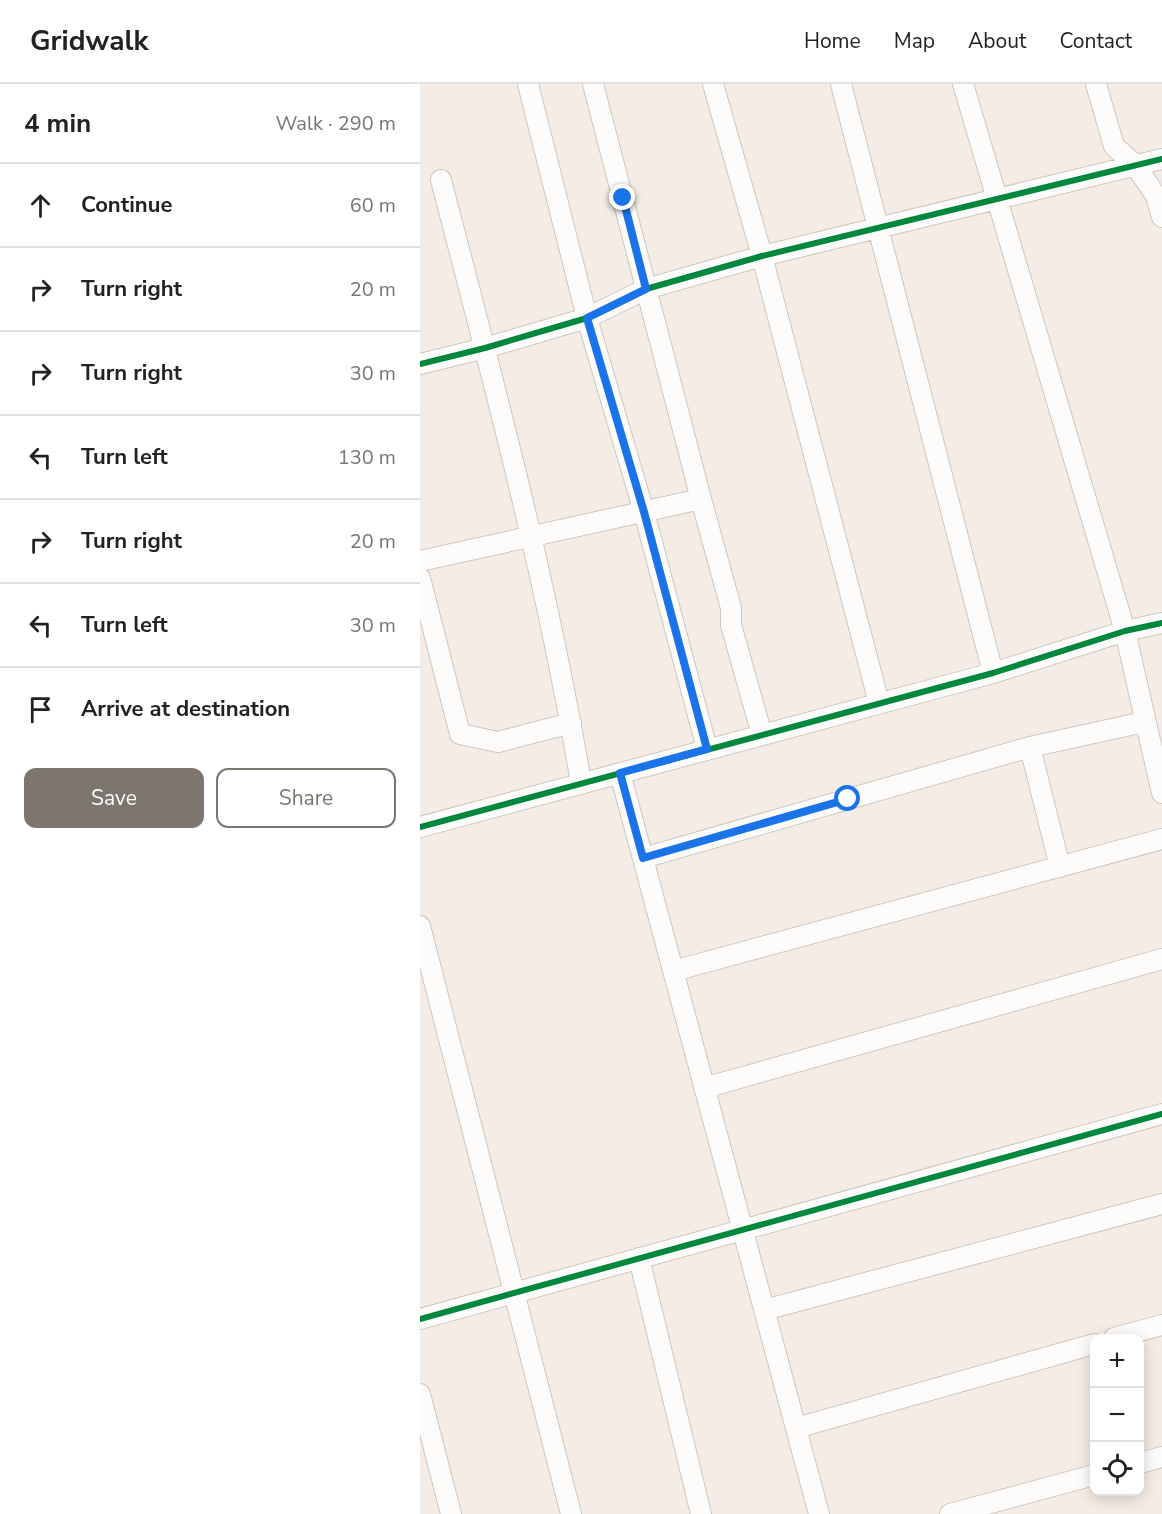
<!DOCTYPE html>
<html lang="en">
<head>
<meta charset="utf-8">
<style>
	:root { --surface:#fff; --page:#f2f2f2; --text:#222; --muted:#767676; --line:#e0e0e0; --accent:#7c766f }
	body { margin:0; font-family:"Nunito Sans",sans-serif; background:var(--page); color:var(--text) }
	.controls { position:absolute; right:18px; bottom:18px; display:grid; overflow:hidden; border-radius:12px; box-shadow:0 3px 15px #0003 }
	.controls button { width:54px; height:54px; display:grid; place-items:center; padding:0; border:0; border-bottom:2px solid var(--line); background:var(--surface); color:var(--text); font:30px sans-serif }
	.stop { position:absolute; width:18px; height:18px; margin:-14px; border:4px solid #1a73e8; border-radius:50%; background:#fff }
	.stop.end { background:#1a73e8; border-color:#fff; box-shadow:0 2px 6px #0008 }
	.list { margin:0; padding:0; list-style:none }
	h2 { display:flex; justify-content:space-between; align-items:center; height:78px; margin:0; padding:0 24px; font-size:26px }
	h2 small { font-size:20px; font-weight:400; color:var(--muted) }
	.list li { display:grid; grid-template-columns:39px 1fr auto; gap:18px; align-items:center; box-sizing:border-box; height:84px; padding:0 24px; border-top:2px solid var(--line) }
	.list b { display:block; font-size:22px; white-space:nowrap }
	.list em { font-size:20px; font-style:normal; color:var(--muted) }
	.actions { display:flex; gap:12px; padding:18px 24px }
	.actions a { flex:1; padding:14px 0; border:2px solid var(--accent); border-radius:12px; text-align:center; font-size:21px; color:var(--accent) }
	.actions .main { background:var(--accent); color:#fff }
	.icon { flex:none; width:33px; height:33px; fill:none; stroke:currentColor; stroke-width:2; stroke-linecap:round; stroke-linejoin:round }
	.map { position:relative; flex:none; width:742px; height:1430px; overflow:hidden }
	header { display:flex; align-items:center; gap:36px; box-sizing:border-box; height:84px; padding:0 30px; background:var(--surface); border-bottom:2px solid var(--line) }
	header strong { font-size:28px }
	nav { display:flex; gap:33px; margin-inline-start:auto; font-size:21px }
	main { display:flex }
	aside { flex:1; background:var(--surface) }
	.map>svg:first-child { display:block }
</style>
</head>
<body>
<header>
<strong>Gridwalk</strong>
<nav><a>Home</a><a>Map</a><a>About</a><a>Contact</a></nav>
</header>
<main>
<aside>
<h2>4 min<small>Walk · 290 m</small></h2>
<ul class="list">
<li><svg class="icon" aria-label="ahead" viewBox="0 0 24 24"><path d="M12 20V5M6 11l6-6 6 6"/></svg><div><b>Continue</b></div><em>60 m</em></li>
<li><svg class="icon" aria-label="right" viewBox="0 0 24 24"><path d="M7 20v-9h11M14 6l5 5-5 5"/></svg><div><b>Turn right</b></div><em>20 m</em></li>
<li><svg class="icon" aria-label="right" viewBox="0 0 24 24"><path d="M7 20v-9h11M14 6l5 5-5 5"/></svg><div><b>Turn right</b></div><em>30 m</em></li>
<li><svg class="icon" aria-label="left" viewBox="0 0 24 24"><path d="M17 20v-9H6M10 6l-5 5 5 5"/></svg><div><b>Turn left</b></div><em>130 m</em></li>
<li><svg class="icon" aria-label="right" viewBox="0 0 24 24"><path d="M7 20v-9h11M14 6l5 5-5 5"/></svg><div><b>Turn right</b></div><em>20 m</em></li>
<li><svg class="icon" aria-label="left" viewBox="0 0 24 24"><path d="M17 20v-9H6M10 6l-5 5 5 5"/></svg><div><b>Turn left</b></div><em>30 m</em></li>
<li><svg class="icon" aria-label="arrive" viewBox="0 0 24 24"><path d="M6 21V4h12l-3 4 3 4H6"/></svg><div><b>Arrive at destination</b></div></li>
</ul>
<div class="actions"><a class="main">Save</a><a>Share</a></div>
</aside>
<div class="map">
<svg width="742" height="1430" viewBox="0 0 742 1430">
	<rect width="100%" height="100%" fill="#f5ede5"/>
	<g fill="none" stroke-linecap="round" stroke-linejoin="round">
		<defs>
			<path id="street" d="M108,0L167,234L224,428L287,665
				M173,0L281,415L311,524V541L342,651
				M293,0L342,172L459,619
				M421,0L573,589
				M543,0L705,547L742,709
				M676,0L694,62L715,81L736,112L742,133
				M21,96C73,296 127,496 161,699
				M0,280L65,264L167,234L226,205L342,172L742,75
				M0,477L281,415
				M0,494L40,650L78,658L151,639
				M610,663L640,783
				M200,689L399,1430
				M0,743L573,589L705,547L742,539
				M223,774L610,663L724,638
				M0,842L151,1430
				M253,887L742,755
				M284,1004L742,875
				M219,1174L281,1430
				M344,1226L742,1120
				M0,1235L742,1030
				M694,1254L742,1241
				M0,1310L31,1430
				M376,1344L674,1260
				M720,1379L742,1373
				M530,1430L674,1391"/>
		</defs>
		<!-- street casing -->
		<use href="#street" stroke="#ccc6bf" stroke-width="22"/>
		<!-- street -->
		<use href="#street" stroke="#fefcfb" stroke-width="20"/>
		<defs>
			<path id="cycleway" d="M0,280L65,264L167,234L226,205L342,172L742,75
				M0,743L573,589L705,547L742,539
				M0,1235L742,1030"/>
		</defs>
		<!-- cycleway casing -->
		<use href="#cycleway" stroke="#fefefe" stroke-width="10"/>
		<!-- cycleway -->
		<use href="#cycleway" stroke="#00873e" stroke-width="6"/>
	</g>
	<g fill="none" stroke-linecap="round" stroke-linejoin="round">
		<!-- route -->
		<path stroke="#1a73e8" stroke-width="8" d="M203,114L226,205L167,234L224,428L287,665L200,689L223,774L428,715"/>
	</g>
</svg>
<div class="controls">
<button>+</button>
<button>−</button>
<button><svg class="icon" aria-label="locate" viewBox="0 0 24 24"><circle cx="12" cy="12" r="6"/><path d="M12 2v4M12 18v4M2 12h4M18 12h4"/></svg></button>
</div>
<div class="stop" style="left:428px;top:715px"></div>
<div class="stop end" style="left:203px;top:114px"></div>
</div>
</main>
</body>
</html>
